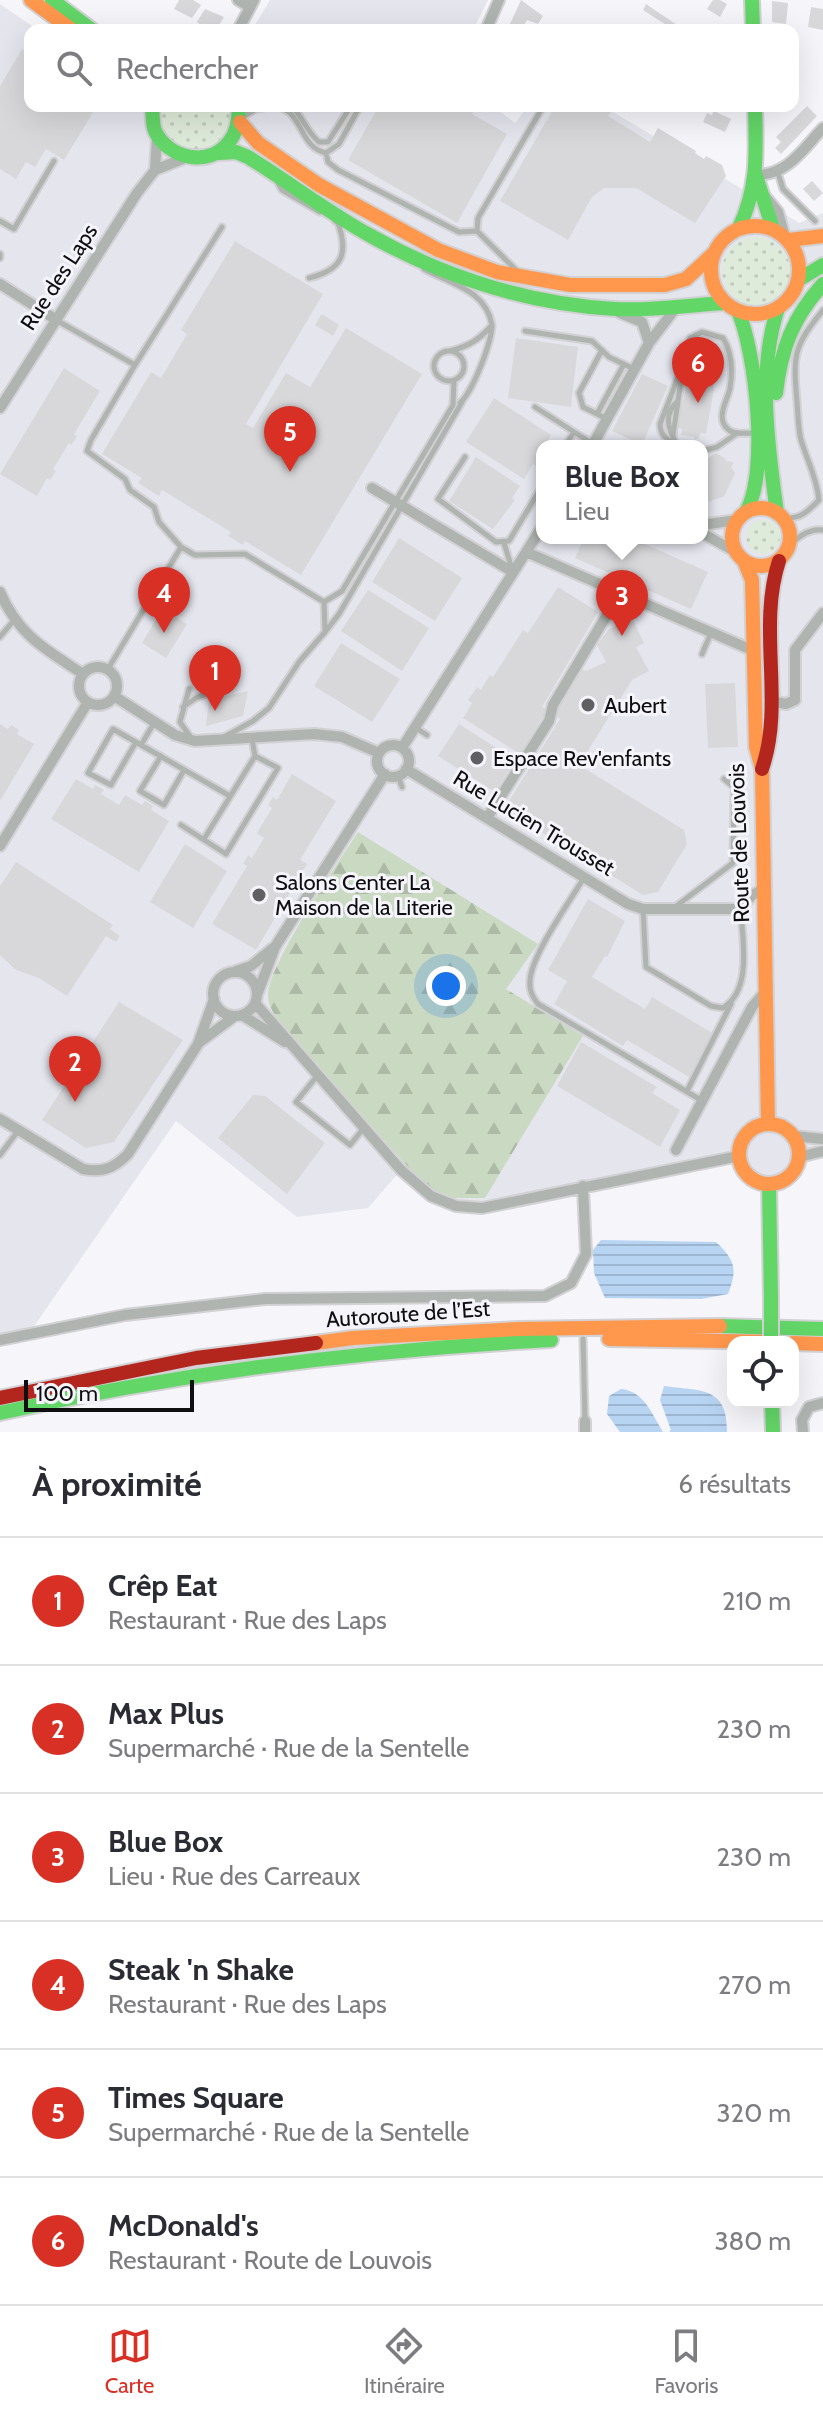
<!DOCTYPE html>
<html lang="fr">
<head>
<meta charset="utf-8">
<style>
	:root { --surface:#fff; --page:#f7f7f7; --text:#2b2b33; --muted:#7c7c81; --line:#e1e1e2; --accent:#d93025 }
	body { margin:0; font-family:Cabin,sans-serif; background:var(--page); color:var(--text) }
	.controls { position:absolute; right:24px; bottom:24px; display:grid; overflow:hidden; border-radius:16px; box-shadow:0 8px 32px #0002 }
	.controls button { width:72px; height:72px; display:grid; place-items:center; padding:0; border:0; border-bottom:2px solid var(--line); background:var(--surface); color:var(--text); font:40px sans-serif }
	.scale { position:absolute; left:24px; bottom:20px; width:170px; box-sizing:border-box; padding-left:8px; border:4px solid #0f0f11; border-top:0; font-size:22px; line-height:28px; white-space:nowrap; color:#0f0f11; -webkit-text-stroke:6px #f5f4fb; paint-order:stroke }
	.you { position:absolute; left:446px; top:986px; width:28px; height:28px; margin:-20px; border:6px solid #fff; border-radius:50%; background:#1a73e8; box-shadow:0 0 0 12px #1a73e833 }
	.badge { display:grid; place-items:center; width:52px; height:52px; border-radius:50%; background:var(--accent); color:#fff; font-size:26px; font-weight:700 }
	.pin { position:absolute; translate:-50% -66px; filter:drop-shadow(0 2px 4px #0008) }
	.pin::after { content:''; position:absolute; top:42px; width:28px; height:24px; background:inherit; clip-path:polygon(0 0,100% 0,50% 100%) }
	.popup { position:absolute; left:536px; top:440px; width:172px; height:104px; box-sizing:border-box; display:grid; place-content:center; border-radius:16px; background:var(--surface); filter:drop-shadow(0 2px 6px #0005); font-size:26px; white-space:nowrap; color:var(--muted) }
	.popup b { font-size:30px; color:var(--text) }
	.popup::after { content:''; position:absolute; left:50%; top:100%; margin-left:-16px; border:16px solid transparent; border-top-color:var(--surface) }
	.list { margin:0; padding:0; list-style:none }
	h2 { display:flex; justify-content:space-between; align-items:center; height:104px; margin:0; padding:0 32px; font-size:34px }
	h2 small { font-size:26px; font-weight:400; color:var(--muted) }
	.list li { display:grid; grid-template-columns:52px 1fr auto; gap:24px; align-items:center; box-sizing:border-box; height:128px; padding:0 32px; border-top:2px solid var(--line) }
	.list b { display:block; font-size:30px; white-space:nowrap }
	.list p { margin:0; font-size:26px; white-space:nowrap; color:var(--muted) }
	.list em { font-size:26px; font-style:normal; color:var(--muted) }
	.icon { flex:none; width:44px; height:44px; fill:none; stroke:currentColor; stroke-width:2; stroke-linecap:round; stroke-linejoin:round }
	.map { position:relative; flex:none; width:823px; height:1432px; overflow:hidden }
	.search { position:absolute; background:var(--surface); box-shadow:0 8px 32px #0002; left:24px; right:24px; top:24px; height:88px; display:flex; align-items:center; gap:20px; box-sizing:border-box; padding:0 28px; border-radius:16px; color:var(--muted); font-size:30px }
	.sheet { height:872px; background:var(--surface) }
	nav { display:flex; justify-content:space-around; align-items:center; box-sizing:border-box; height:112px; border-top:2px solid var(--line); background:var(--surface); font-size:22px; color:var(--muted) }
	nav a { display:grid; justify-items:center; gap:4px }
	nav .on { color:var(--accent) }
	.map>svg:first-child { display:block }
</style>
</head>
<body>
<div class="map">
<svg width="823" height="1432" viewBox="0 0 823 1432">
	<defs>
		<pattern id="grass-dots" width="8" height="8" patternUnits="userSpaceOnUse" patternTransform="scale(2)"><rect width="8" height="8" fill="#dfebda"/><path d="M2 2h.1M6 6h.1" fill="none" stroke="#bec8ba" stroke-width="1.8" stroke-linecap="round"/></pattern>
		<pattern id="forest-firs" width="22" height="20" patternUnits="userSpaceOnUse" patternTransform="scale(2)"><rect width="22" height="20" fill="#cadac2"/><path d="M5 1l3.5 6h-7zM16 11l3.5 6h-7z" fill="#acbaa6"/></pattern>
		<pattern id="water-rules" width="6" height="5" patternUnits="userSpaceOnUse" patternTransform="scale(2)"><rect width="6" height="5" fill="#b8d4f3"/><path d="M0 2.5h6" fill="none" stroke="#9db5cf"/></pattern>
	</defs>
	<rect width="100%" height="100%" fill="#f6f5fa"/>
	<!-- built -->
	<path fill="#e5e5ee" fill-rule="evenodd" d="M270,0H488L473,30H252Z
		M0,4L38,30H30V106H493L515,123L528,106H603L799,223L823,213V1151L799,1157L792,1173L785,1179L777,1183L760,1182L745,1172L739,1156L482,1208L456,1206L401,1170L368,1208L297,1217L176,1121L28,1335L7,1339L0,1334ZM542,446H702V538H542Z"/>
	<!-- grass -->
	<path fill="url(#grass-dots)" d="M160,106H228C243,164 146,166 160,106Z
		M722 271a34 34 0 1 1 68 0a34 34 0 1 1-68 0Z
		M746 537a17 17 0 1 1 34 0a17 17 0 1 1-34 0Z"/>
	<!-- forest -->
	<path fill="url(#forest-firs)" d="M358,832L538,944L506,989L583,1036L485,1198H452L426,1187L289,1034C282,1024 268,1010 268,996C267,966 338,863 358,832Z"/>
	<!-- water -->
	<path fill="url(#water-rules)" d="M601,1240L716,1242C735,1260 738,1269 728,1294L701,1299L605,1298L594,1273L593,1250Z
		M664,1386C700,1391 728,1386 727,1432H669L671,1430L660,1400Z
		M621,1389C644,1391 652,1414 663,1432H620L607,1414L609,1396Z"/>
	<!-- building -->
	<path fill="#d8d8db" d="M179,0H193L201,5L192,18L174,9Z
		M521,0L543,16L538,24L527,20L521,30L510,24Z
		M713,0H720L727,4L720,17L707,9Z
		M772,1L788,3L786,24L772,22Z
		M646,4L680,27L679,30H674L643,10Z
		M811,7L823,9V30L808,27Z
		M205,9L224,17L216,30H208L197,22Z
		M22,49L30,54V106H97L64,160L46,149L35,167L26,162L16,179L0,169V86Z
		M379,106H477L472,114L507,134L457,223L348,160Z
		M555,106H615L608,116L650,142L658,128L696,151L695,153L704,159L706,156L722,165L726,176L695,223L636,188H604L592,197L568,240L500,201Z
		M807,106L817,116L781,154L775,148L781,142L776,137Z
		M714,111L731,119L725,132L703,122L707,113L712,115Z
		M812,181L823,193L814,201L803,189Z
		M235,241L323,294L246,424L253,428L286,373L310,387L346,328L422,374L301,575L245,541L243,545L228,536L231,532L162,490L159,496L138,483L142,478L102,454L151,372L161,378L187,334L181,330Z
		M322,314L339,325L333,336L315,325Z
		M516,338L578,347L571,407L508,398Z
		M691,359L706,362L699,386L707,387V383L713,384L714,389L706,434L700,433L699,438L695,440L694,437L681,435L682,429L678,428Z
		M64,368L100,391L74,434L77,436L75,440L71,445L69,443L53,469L56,471L50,480L47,478L37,496L0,474Z
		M642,374L668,386L642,445L612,431Z
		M494,398L551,435L545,446H542V457L539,462L536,466L533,464L524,479L466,442Z
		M716,453L725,458L726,461L734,462L731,467L735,473L724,497L712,500L711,502L702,499V479L705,473L702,467L705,460Z
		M476,457L520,486L512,498L515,500L493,529L449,501Z
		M399,538L462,578L435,621L372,582Z
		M584,538H631L708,572L691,609L575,558Z
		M558,587L598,612L542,707L547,710L520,754L463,718L472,703L468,700L477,687L481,690L490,675L493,677L523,630L528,633Z
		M368,590L429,628L402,671L341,631Z
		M162,609L187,624L166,658L142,643Z
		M632,618L644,643L636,647L649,671L632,680L579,765L684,830L687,844L658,892L643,895L504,809L560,719L554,715L582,669L586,671L606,662L597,645L609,629Z
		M341,643L400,679L372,722L314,686Z
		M735,683L738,747L708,748L705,684Z
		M248,691L243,716L206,726L209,700Z
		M0,724L8,729L11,725L19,730L17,734L34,744L0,801Z
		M459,724L515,760L495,792L438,756Z
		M292,774L336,801L300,860L307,864L256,950L212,924L247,866L243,864L248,855L252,858L264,838L257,833L272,808L268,805L273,797L277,800Z
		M76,779L93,789L95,785L104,790L101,794L119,805L125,795L142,805L145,801L153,806L151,810L169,821L139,872L51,819Z
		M185,844L227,871L193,928L150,902Z
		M16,862L113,925L110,929L120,936L116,942L106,936L67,996L39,978L16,970L0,955V886Z
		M588,899L625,921L607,957L605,956L592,977L645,1009L652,997L714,1034L689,1077L627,1040L623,1046L554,1004L567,981L548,970Z
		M119,1002L183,1040L114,1142L86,1148L42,1120Z
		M581,1042L657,1087L652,1093L680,1110L660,1147L557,1086Z
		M253,1095L265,1096L325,1143L287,1194L218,1138Z"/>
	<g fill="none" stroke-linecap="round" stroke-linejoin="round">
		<defs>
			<path id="lane" d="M278,106C282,108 287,110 290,113C304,127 304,148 326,153L339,144L360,106
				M292,106C303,118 307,132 319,142H328L351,106
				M241,118L256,109L276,106
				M326,153L328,162L338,170L459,232L477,231L517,271
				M778,173L783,189L815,221
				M277,181L282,190L320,212
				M0,221L14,229L54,161
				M477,231L478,218L541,110
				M0,254V258
				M424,269C451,284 486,290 492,325C479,340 469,346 450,351
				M309,278C342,270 349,254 338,223L335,221
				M56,320L135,365L222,227
				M525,331L592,341L609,357L634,369
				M602,350L579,393L583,407L607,419
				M434 366a15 15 0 1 1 30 0a15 15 0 1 1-30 0Z
				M135,365L91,440L87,451L125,479L130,490L154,507L159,522L181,547L195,555L245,554L324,602
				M460,403C473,391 491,344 492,326
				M535,407L593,444
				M597,414L624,364
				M673,435L678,402
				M677,445C668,429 663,414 678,401L682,372
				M565,446L574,432
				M678,446C668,440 660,436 660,424C671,395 683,368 690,338L702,332L723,338C732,352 733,371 730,388C728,400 714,419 729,430C735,435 747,433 754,433
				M702,451L717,447L736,434
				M465,457L438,499L496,542L509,541L542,486
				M783,518C801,519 807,512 819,500C817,478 807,460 801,440C798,428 798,414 797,402C793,355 793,347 823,310
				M504,543L512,569
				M790,544C800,536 810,528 823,530
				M324,602L342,591L453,405L454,380
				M325,632L339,614L462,402
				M0,637L14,620
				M702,654L711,633
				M108,669L181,547
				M189,689L180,722L191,738
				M183,707L196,698L219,689
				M416,728L427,735
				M224,737L253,721L269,708L299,662L325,632L324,602
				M136,742L111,785L88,773L113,729L141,745L230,796
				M141,745L154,723
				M161,756L140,791L164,805L184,770
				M398,776L402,787
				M181,825L226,854L278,768L255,756L252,739
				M204,839L255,756
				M583,879C569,903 532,954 530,980C529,990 532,996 538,1004L701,1100
				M675,907L733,863L734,787L724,779
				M643,909L646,967L711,1006L723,1008C753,989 742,939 741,910
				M317,1076L296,1102L350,1145L363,1129
				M687,1091L731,1004
				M0,1155L18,1131
				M583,1339L585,1420"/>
			<path id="street" d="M238,0L250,7
				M238,30L254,0
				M486,30L499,0
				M155,170L157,137
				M756,175C788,175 803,149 823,128
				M763,194L778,212L785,237
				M0,284L55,319
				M620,313L642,322L649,343
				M0,408L137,193L155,170L185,158
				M592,446L649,343L678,305
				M372,488L513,572
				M702,525L737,520
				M702,533L734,551
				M526,552L754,651
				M0,592C19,636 45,649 83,674
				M79 686a19 19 0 1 1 38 0a19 19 0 1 1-38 0Z
				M114,696L175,735L195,741L314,734L342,737L379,753
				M770,701L786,704L795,700V650L823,613
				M377 761a16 16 0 1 1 32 0a16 16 0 1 1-32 0Z
				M402,748L542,527
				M406,769L628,904L643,909H741L751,896L763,889
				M487,818L549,721L553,705L620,593
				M0,846L88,702
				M236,971L251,966L273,948
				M213 994a22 22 0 1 1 44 0a22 22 0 1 1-44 0Z
				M257,995L275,947L385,774
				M255,1003L401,1170L431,1196L456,1206L482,1208L739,1156
				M242,1015L285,1042
				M200,1042L235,1016
				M0,1119L83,1169C103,1173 114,1168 128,1154L198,1044L214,999
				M794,1136L823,1139
				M676,1150L752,1007L765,992
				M799,1157L823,1151
				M0,1340L125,1315L265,1299L545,1296L571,1283L586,1254L583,1186
				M585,1421V1432
				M803,1432L802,1420L809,1407L823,1403"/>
			<path id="fast" d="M52,0L92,30
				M752,0L753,30
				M152,106C153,114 152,124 155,131C168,159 210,168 229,142C238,131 238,120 239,106
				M219,153L236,152L248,157C290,183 329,213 371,236C446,278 530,304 615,309C652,311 688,305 725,303
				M756,176L773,229
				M739,228C759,185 756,152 755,106
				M798,280L823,265
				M738,311C756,353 769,472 746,512
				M776,393C781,349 793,317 823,284
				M777,513C768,447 757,372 778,308
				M769,1184L771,1297
				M720,1326L823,1329
				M772,1402L773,1432
				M0,1413C182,1372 365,1350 551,1340"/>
			<path id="slow" d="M31,0L72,30
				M240,122L258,143L319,185L438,250L497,272L570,285H665L686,279L713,254
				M711 270a44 44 0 1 1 88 0a44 44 0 1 1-88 0Z
				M789,240L823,236
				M732 537a29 29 0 1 1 58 0a29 29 0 1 1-58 0Z
				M745,563L752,580L756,747L762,769L768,1123
				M739 1154a30 30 0 1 1 60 0a30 30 0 1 1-60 0Z
				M609,1339L773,1342
				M316,1343L353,1338L519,1329L720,1326
				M793,1343L823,1344"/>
			<path id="jam" d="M762,769C785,703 757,628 779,561
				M0,1398L196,1358L316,1343"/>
		</defs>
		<!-- lane casing -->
		<use href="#lane" stroke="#d2d1d4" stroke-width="9"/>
		<!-- street casing -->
		<use href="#street" stroke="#d2d1d4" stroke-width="14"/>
		<!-- fast casing -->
		<use href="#fast" stroke="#d2d1d4" stroke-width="18"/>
		<!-- slow casing -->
		<use href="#slow" stroke="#d2d1d4" stroke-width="18"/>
		<!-- jam casing -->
		<use href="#jam" stroke="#d2d1d4" stroke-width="18"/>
		<!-- lane -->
		<use href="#lane" stroke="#afb4b0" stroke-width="5"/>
		<!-- street -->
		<use href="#street" stroke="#afb4b0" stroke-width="10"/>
		<!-- fast -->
		<use href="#fast" stroke="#63d668" stroke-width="14"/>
		<!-- slow -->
		<use href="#slow" stroke="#ff974d" stroke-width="14"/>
		<!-- jam -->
		<use href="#jam" stroke="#b3261e" stroke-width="14"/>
		<defs>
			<path id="fast-bridge" d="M771,1297V1342"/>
		</defs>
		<!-- fast-bridge casing -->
		<use href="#fast-bridge" stroke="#d2d1d4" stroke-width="18" stroke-linecap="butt"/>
		<!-- fast-bridge -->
		<use href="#fast-bridge" stroke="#63d668" stroke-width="14"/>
	</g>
	<!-- markers -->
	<g fill="#606063" stroke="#f5f4fb" stroke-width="3">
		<circle cx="588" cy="705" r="8"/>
		<circle cx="477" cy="758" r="8"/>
		<circle cx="259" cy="895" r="8"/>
	</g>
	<g text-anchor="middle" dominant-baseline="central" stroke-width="6" stroke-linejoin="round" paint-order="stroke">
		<!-- street labels -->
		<g font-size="22" fill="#0f0f11" stroke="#f5f4fb">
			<text transform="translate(59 277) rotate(-57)">Rue des Laps</text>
			<text transform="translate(534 823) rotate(31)">Rue Lucien Trousset</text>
			<text transform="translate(739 843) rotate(-92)">Route de Louvois</text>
			<text transform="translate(408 1314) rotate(-4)">Autoroute de l’Est</text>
		</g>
		<!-- poi labels -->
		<g font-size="22" fill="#0f0f11" stroke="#f5f4fb" text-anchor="start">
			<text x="604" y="705">Aubert</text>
			<text x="493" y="758">Espace Rev'enfants</text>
			<text x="275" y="882">Salons Center La<tspan x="275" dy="25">Maison de la Literie</tspan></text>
		</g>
	</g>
</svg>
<div class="controls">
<button><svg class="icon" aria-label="locate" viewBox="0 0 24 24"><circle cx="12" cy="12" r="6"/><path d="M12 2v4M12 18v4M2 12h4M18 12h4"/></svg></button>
</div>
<div class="scale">100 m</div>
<div class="you"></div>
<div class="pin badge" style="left:215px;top:711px">1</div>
<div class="pin badge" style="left:75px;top:1102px">2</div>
<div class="pin badge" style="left:622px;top:636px">3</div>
<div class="popup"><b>Blue Box</b>Lieu</div>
<div class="pin badge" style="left:164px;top:633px">4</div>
<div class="pin badge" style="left:290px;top:472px">5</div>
<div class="pin badge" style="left:698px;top:403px">6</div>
<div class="search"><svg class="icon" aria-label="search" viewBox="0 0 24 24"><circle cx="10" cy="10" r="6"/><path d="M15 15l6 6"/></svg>Rechercher</div>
</div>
<section class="sheet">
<h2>À proximité<small>6 résultats</small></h2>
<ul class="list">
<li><span class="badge">1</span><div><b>Crêp Eat</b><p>Restaurant · Rue des Laps</p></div><em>210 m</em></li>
<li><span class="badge">2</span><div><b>Max Plus</b><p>Supermarché · Rue de la Sentelle</p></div><em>230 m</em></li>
<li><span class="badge">3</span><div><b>Blue Box</b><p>Lieu · Rue des Carreaux</p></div><em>230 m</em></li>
<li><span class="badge">4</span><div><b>Steak 'n Shake</b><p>Restaurant · Rue des Laps</p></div><em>270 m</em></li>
<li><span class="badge">5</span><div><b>Times Square</b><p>Supermarché · Rue de la Sentelle</p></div><em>320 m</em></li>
<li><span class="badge">6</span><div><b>McDonald's</b><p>Restaurant · Route de Louvois</p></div><em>380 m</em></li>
</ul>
</section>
<nav>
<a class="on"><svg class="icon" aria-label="map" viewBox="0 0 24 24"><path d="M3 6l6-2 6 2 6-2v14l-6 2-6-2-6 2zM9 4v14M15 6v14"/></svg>Carte</a>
<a><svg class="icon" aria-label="directions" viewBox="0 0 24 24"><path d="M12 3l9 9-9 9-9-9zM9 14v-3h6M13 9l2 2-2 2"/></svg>Itinéraire</a>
<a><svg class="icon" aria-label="saved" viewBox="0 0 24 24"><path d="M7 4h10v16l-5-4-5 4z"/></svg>Favoris</a>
</nav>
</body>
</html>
